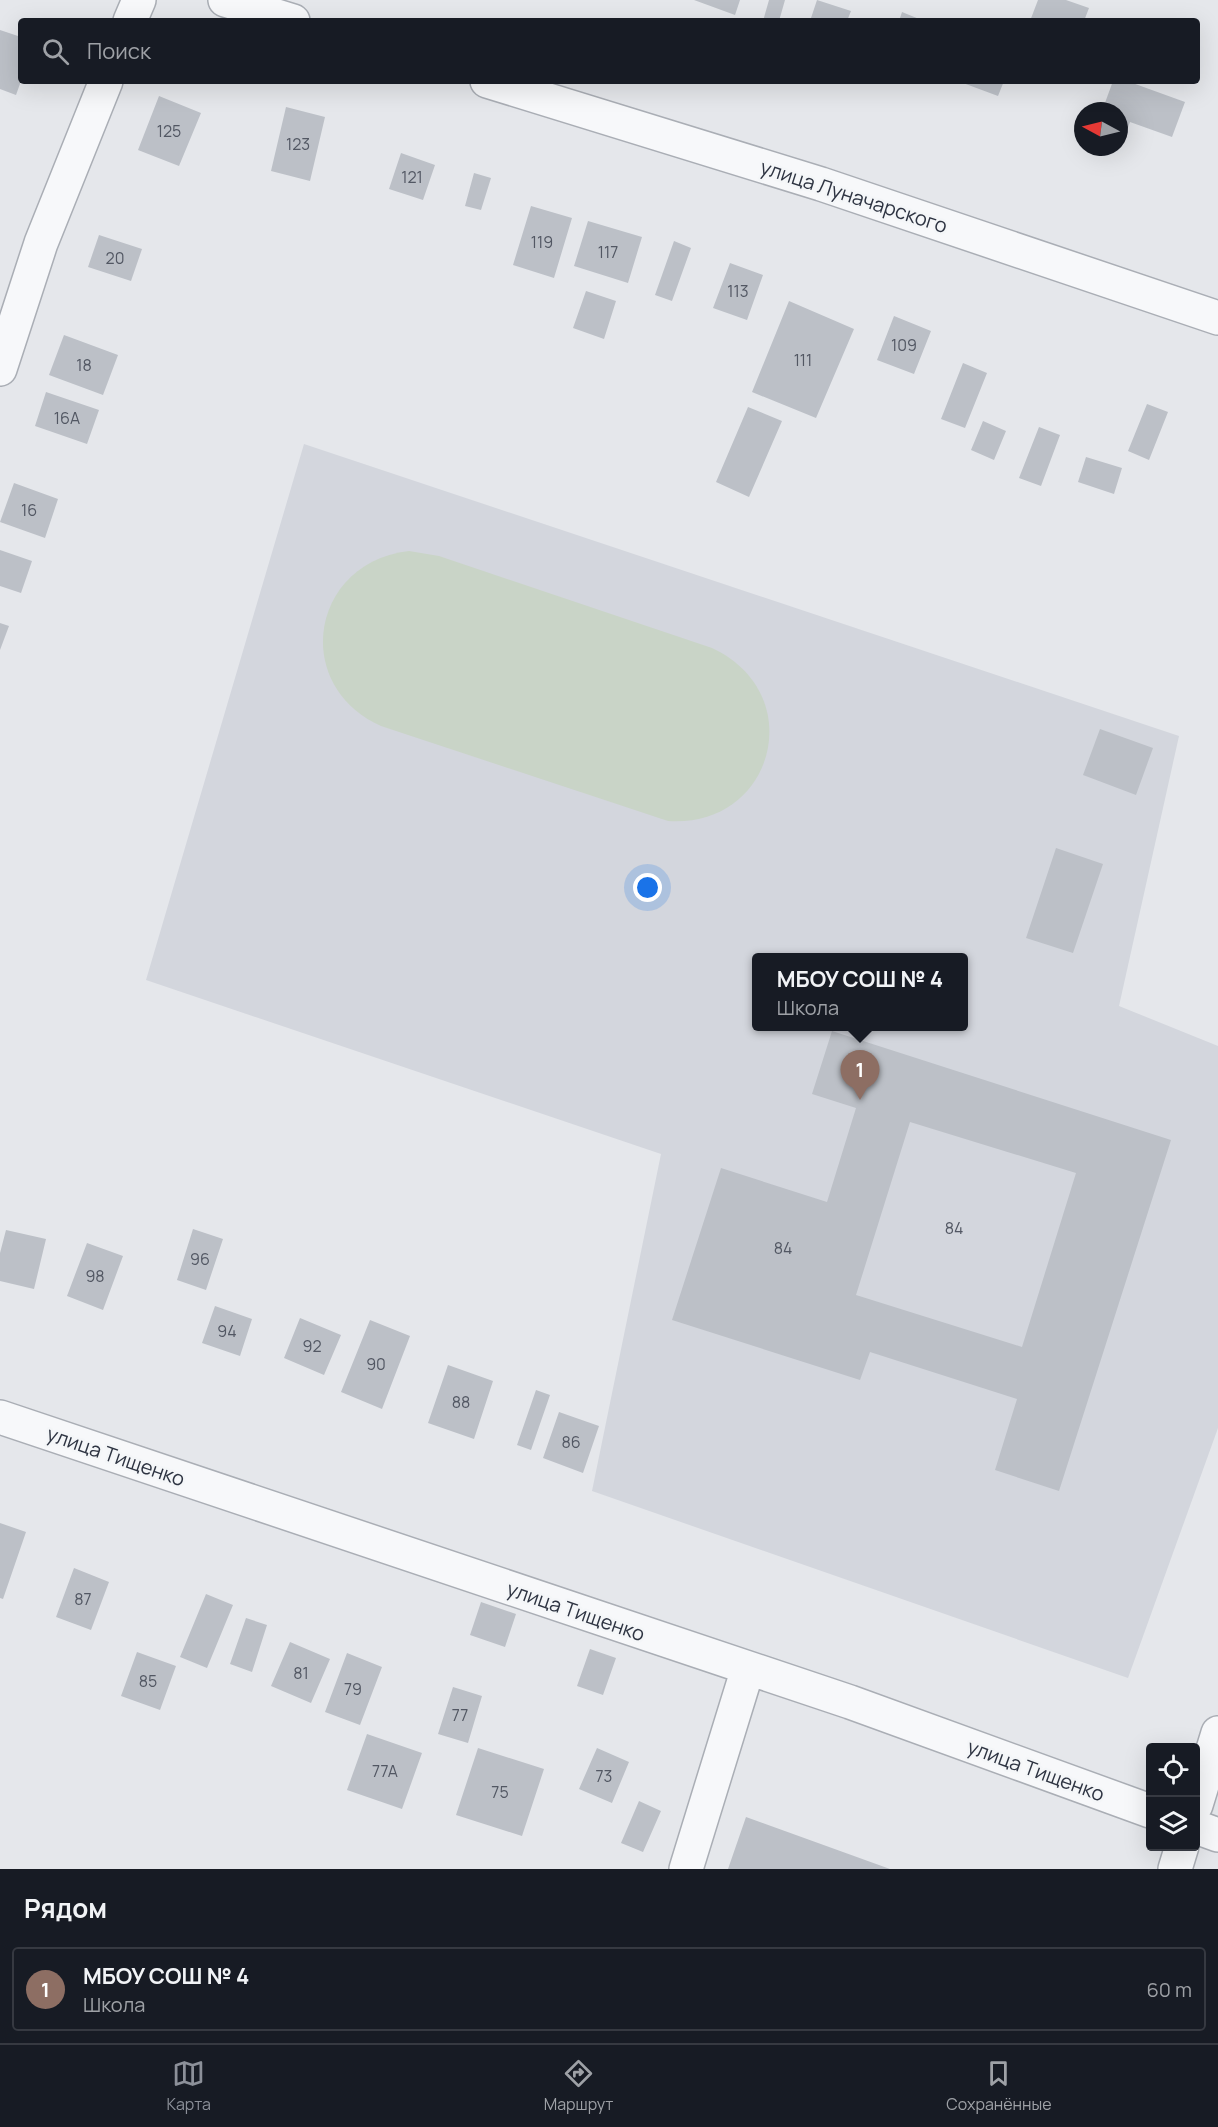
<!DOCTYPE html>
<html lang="ru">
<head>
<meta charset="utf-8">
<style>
	:root { --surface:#171b24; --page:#242831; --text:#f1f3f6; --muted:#9ea1a6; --line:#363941; --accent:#8c9099 }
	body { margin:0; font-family:Manrope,sans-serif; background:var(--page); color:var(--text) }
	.controls { position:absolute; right:18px; bottom:18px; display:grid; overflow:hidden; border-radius:6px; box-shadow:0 6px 24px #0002 }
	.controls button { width:54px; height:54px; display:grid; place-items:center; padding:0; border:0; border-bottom:2px solid var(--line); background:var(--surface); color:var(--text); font:30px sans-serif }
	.compass { position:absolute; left:1074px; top:102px; width:54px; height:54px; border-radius:50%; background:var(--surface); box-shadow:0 6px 24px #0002; rotate:277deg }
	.you { position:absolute; left:648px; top:888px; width:21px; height:21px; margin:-15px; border:4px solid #fff; border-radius:50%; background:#1a73e8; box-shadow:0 0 0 9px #1a73e833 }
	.badge { display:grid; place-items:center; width:39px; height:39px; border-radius:50%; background:var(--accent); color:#fff; font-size:20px; font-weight:700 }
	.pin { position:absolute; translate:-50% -50px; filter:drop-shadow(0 2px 3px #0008) }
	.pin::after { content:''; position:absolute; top:32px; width:21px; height:18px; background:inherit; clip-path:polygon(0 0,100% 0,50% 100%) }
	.popup { position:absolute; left:752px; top:953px; width:216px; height:78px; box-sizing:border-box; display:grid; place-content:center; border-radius:6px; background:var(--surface); filter:drop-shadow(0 2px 4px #0005); font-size:20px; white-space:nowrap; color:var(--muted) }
	.popup b { font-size:22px; color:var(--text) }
	.popup::after { content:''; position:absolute; left:50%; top:100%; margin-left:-12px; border:12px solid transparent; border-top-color:var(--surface) }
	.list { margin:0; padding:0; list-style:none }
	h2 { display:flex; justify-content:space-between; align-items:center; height:78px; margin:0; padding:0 24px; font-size:26px }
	h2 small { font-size:20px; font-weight:400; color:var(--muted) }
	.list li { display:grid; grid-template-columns:39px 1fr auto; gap:18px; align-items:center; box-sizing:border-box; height:84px; margin:0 12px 12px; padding:0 12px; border:2px solid var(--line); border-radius:6px }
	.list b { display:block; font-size:22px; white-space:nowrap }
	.list p { margin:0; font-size:20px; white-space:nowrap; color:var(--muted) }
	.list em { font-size:20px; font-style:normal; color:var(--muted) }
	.icon { flex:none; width:33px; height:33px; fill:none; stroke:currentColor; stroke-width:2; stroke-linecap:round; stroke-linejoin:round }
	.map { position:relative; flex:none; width:1218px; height:1869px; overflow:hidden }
	.search { position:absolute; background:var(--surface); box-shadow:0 6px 24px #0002; left:18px; right:18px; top:18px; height:66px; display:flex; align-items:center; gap:15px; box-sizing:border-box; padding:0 21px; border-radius:6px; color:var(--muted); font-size:22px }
	.sheet { height:174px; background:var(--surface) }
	nav { display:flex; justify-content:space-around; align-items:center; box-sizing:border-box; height:84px; border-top:2px solid var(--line); background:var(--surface); font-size:16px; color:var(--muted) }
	nav a { display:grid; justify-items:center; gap:3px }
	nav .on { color:var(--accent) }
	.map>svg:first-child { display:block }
</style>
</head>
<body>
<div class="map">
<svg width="1218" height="1869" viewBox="0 0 1218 1869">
	<rect width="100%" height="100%" fill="#e5e7eb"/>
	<!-- built -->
	<path fill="#d3d6dd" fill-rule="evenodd" d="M304,444L1179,736L1119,1006L1218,1046V1428L1128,1678L592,1491L661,1154L146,980ZM756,958H964V1026H756Z"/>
	<!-- green -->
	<path fill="#c9d4c7" d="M409,551L439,556L712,648C810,694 774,828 668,821L381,726C290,685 311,562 409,551Z"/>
	<!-- building -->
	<path fill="#bcc0c7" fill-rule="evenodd" d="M694,0H740L735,15Z
		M769,0H785L779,21H763Z
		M817,0L851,11L847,21H810Z
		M1038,0H1066L1089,8L1084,21H1030Z
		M902,12L924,21H899Z
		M0,30L21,37V81L16,95L0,89Z
		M964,81H1004L998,96L963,83Z
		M1113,81H1127L1185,102L1172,137L1130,122L1121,146L1119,145V111H1102Z
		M159,96L201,113L179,166L138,150Z
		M286,107L325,117L310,181L271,171Z
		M401,153L435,165L423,200L389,189Z
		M474,173L491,178L481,210L465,206Z
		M531,206L572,218L554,278L513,265Z
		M588,221L642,237L628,283L574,266Z
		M99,235L142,249L131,281L88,267Z
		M674,241L691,248L672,301L655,295Z
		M730,263L763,275L747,320L713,308Z
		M586,291L616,301L604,339L573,328Z
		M789,301L854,329L816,418L752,392Z
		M894,316L931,331L914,374L877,360Z
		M64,335L118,355L103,395L49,375Z
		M963,363L987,373L965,428L941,419Z
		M46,392L99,410L87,444L35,426Z
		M1147,404L1168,412L1149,460L1128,451Z
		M748,407L782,421L749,497L716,482Z
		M983,421L1006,431L994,460L971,450Z
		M1039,427L1060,435L1041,486L1019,478Z
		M1086,457L1122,468L1114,494L1078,482Z
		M14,483L58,499L45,538L0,522Z
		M0,550L32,561L21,593L0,586Z
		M0,623L9,626L0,650Z
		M1100,729L1153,748L1136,795L1083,775Z
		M1056,848L1103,864L1073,953L1026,938Z
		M832,1031L1171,1140L1059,1491L995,1470L1017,1399L870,1352L860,1380L672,1320L721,1168L827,1202L856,1108L812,1094ZM910,1122L1076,1173L1022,1347L856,1295Z
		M193,1229L223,1239L206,1290L177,1280Z
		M6,1230L46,1239L34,1289L0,1281V1253Z
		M87,1243L123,1256L103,1310L67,1296Z
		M215,1306L252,1319L240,1356L202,1343Z
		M300,1318L341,1335L324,1375L284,1358Z
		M370,1320L410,1336L382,1409L341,1392Z
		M448,1365L493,1381L474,1439L428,1423Z
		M536,1390L550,1395L531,1450L517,1445Z
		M559,1412L599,1426L583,1473L543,1458Z
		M0,1523L26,1532L3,1599L0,1598Z
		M74,1568L109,1582L91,1630L56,1617Z
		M206,1594L233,1605L207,1668L180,1657Z
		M481,1602L516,1614L505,1647L470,1635Z
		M246,1618L267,1625L252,1672L230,1664Z
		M290,1642L330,1659L311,1703L271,1686Z
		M590,1649L616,1658L603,1695L577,1686Z
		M137,1652L176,1666L160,1710L121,1696Z
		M347,1653L382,1667L360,1725L325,1712Z
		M453,1687L482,1696L468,1743L438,1734Z
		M367,1734L422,1753L402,1809L347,1790Z
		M478,1748L544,1769L522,1836L456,1815Z
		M597,1748L629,1762L612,1803L579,1789Z
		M639,1801L661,1811L643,1852L621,1843Z
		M746,1817L890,1869H728Z"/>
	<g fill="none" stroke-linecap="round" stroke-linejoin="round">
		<defs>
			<path id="minor" d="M225,0L293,21
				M130,21L139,0
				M487,81L821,184L1218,318
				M0,369L41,243L106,81
				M0,1417L850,1702L1150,1811
				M1196,1805L1218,1733
				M1196,1827L1218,1835
				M686,1869L748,1668
				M1175,1869L1182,1846"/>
		</defs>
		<!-- minor casing -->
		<use href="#minor" stroke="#aaaeb5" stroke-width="36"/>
		<!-- minor -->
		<use href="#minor" stroke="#f7f8fa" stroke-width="33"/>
	</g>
	<g text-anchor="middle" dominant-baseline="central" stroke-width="5" stroke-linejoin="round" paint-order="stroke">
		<!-- number labels -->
		<g font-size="16" fill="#525763">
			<text x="169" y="131">125</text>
			<text x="298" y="144">123</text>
			<text x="412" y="177">121</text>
			<text x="542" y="242">119</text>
			<text x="608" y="252">117</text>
			<text x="115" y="258">20</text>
			<text x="738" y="291">113</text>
			<text x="904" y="345">109</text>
			<text x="803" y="360">111</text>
			<text x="84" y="365">18</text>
			<text x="67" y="418">16А</text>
			<text x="29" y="510">16</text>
			<text x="954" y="1228">84</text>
			<text x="783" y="1248">84</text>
			<text x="200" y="1259">96</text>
			<text x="95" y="1276">98</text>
			<text x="227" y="1331">94</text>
			<text x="312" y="1346">92</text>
			<text x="376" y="1364">90</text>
			<text x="461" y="1402">88</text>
			<text x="571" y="1442">86</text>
			<text x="83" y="1599">87</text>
			<text x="301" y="1673">81</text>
			<text x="148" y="1681">85</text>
			<text x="353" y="1689">79</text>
			<text x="460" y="1715">77</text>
			<text x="385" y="1771">77А</text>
			<text x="604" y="1776">73</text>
			<text x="500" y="1792">75</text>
		</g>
		<!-- street labels -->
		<g font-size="20" fill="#2e3442" stroke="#f4f6f8">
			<text transform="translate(854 196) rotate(18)">улица Луначарского</text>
			<text transform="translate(116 1456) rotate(19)">улица Тищенко</text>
			<text transform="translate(576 1611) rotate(19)">улица Тищенко</text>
			<text transform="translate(1036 1770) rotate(20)">улица Тищенко</text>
		</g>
	</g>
</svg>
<div class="controls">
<button><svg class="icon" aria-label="locate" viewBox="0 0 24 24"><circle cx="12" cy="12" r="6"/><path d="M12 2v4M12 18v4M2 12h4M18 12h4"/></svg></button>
<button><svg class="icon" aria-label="layers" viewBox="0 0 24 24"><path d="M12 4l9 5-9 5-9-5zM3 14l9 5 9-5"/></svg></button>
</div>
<svg class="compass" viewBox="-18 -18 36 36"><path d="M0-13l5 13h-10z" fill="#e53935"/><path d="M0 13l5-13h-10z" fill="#9ea1a6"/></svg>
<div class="you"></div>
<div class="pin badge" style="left:860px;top:1100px;background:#8d6e63">1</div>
<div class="popup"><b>МБОУ СОШ № 4</b>Школа</div>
<div class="search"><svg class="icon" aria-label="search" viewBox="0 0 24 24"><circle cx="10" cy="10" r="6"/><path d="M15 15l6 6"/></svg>Поиск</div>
</div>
<section class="sheet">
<h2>Рядом<small></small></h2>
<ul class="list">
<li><span class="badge" style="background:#8d6e63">1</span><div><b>МБОУ СОШ № 4</b><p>Школа</p></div><em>60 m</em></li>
</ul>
</section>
<nav>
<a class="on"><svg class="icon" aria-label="map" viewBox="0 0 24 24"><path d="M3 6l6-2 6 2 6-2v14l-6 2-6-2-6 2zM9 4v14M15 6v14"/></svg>Карта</a>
<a><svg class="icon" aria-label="directions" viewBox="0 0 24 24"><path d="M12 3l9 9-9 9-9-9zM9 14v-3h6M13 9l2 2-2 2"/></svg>Маршрут</a>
<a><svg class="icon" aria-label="saved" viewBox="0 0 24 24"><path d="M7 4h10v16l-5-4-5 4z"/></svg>Сохранённые</a>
</nav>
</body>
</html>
